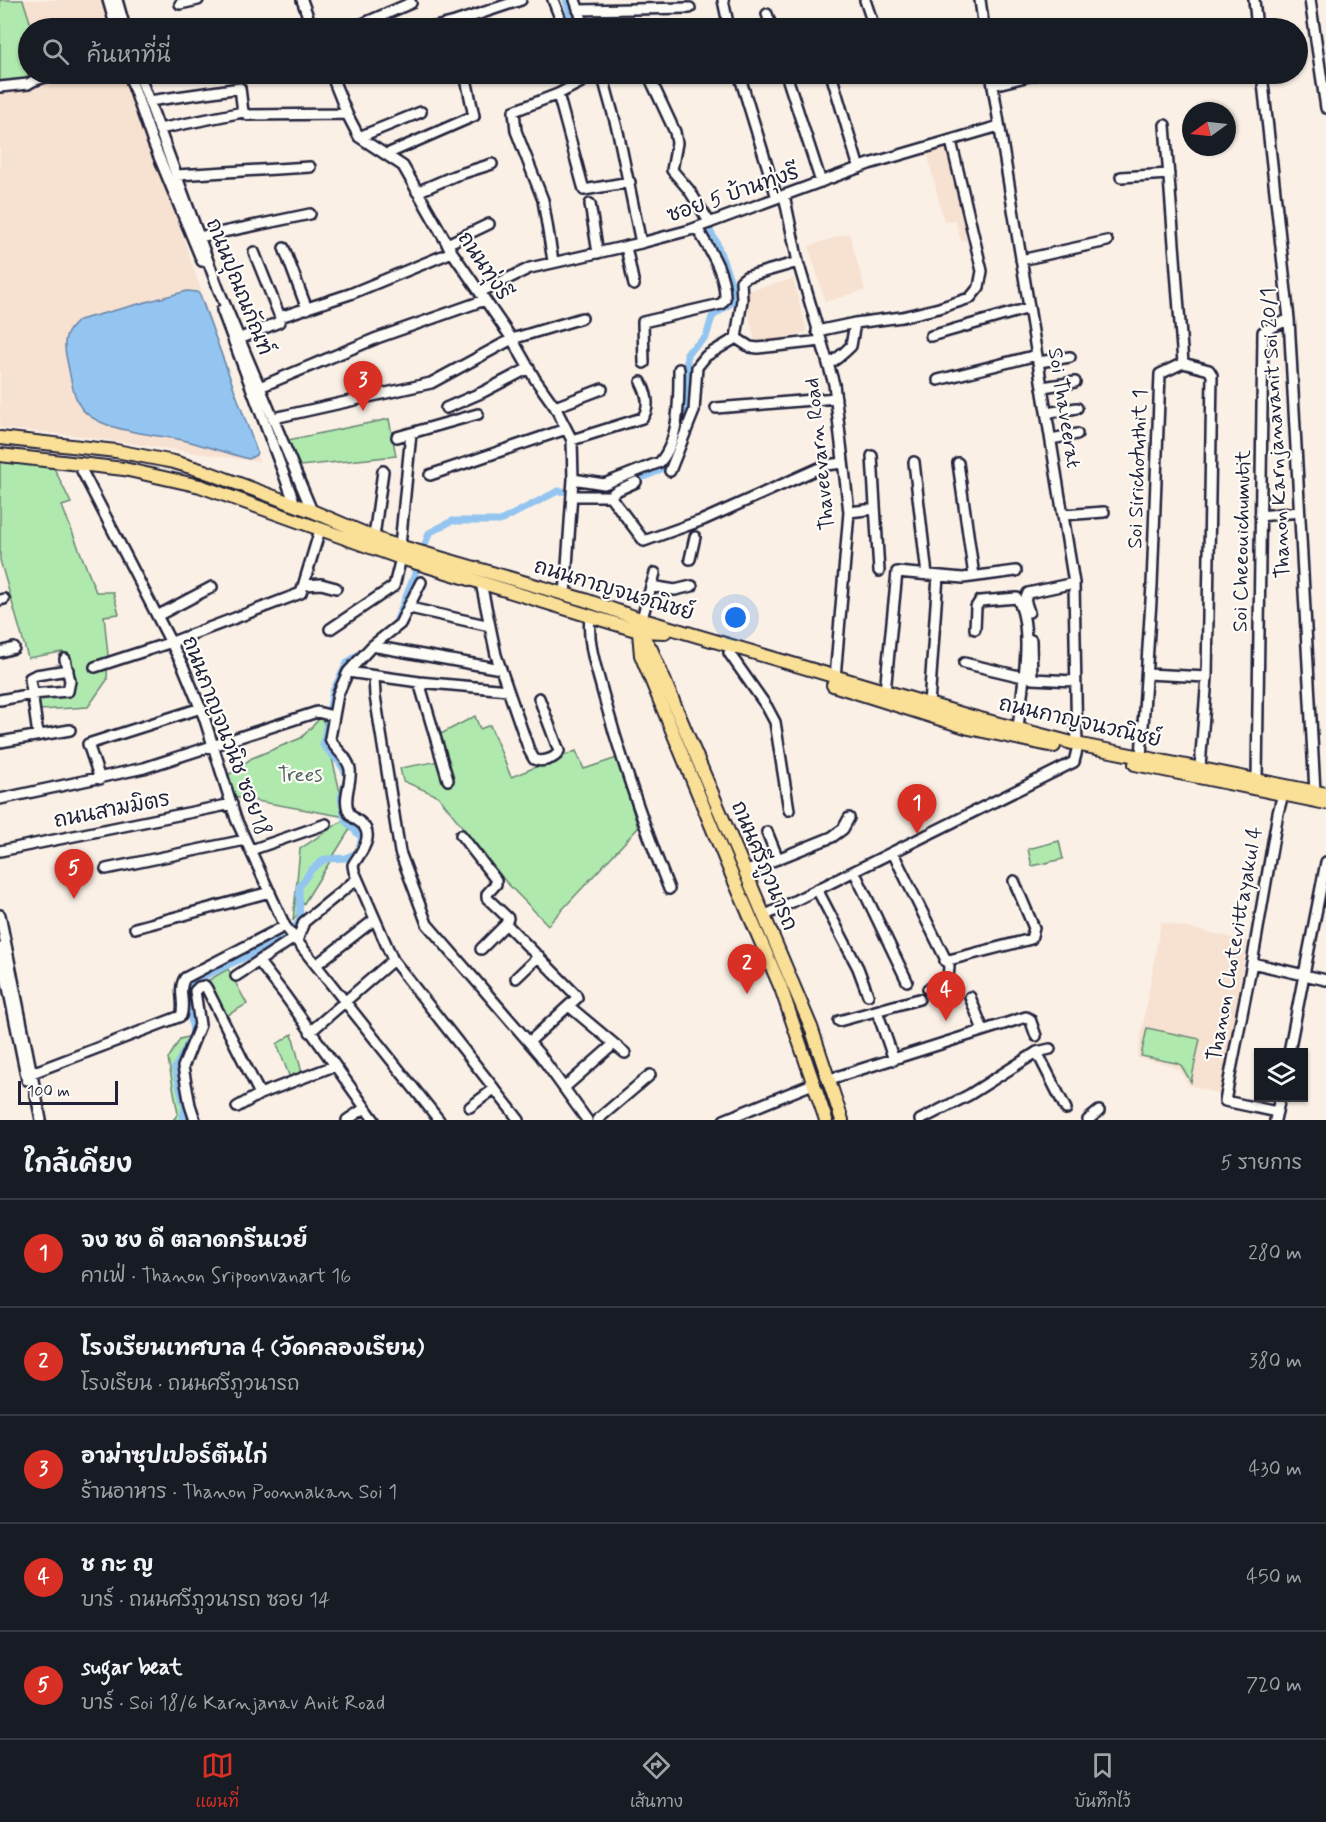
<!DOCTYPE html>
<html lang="th">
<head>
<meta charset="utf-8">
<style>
	:root { --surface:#171b24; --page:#242831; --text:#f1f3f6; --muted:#9ea1a6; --line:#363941; --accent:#d93025 }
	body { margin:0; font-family:Mynerve,"Playpen Sans Thai",sans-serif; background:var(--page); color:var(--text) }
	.controls { position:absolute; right:18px; bottom:18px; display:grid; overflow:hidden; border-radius:0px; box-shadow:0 2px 4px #0004 }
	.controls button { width:54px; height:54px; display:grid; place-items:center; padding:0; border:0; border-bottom:2px solid var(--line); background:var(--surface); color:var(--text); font:30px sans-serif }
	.compass { position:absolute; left:1182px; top:102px; width:54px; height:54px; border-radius:50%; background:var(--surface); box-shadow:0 2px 4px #0004; rotate:255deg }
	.scale { position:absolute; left:18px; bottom:15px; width:100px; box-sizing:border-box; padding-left:6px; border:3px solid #22223b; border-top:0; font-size:16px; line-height:21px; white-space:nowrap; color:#22223b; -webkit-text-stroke:4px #fdfcf7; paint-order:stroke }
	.you { position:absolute; left:736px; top:618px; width:21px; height:21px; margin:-15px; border:4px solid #fff; border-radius:50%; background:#1a73e8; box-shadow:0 0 0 9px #1a73e833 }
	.badge { display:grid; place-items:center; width:39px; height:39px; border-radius:50%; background:var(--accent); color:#fff; font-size:20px; font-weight:700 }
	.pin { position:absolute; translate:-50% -50px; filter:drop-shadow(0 2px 3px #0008) }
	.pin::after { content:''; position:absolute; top:32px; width:21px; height:18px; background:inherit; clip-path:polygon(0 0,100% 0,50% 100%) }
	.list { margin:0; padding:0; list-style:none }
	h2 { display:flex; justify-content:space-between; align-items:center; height:78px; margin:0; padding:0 24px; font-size:26px }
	h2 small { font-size:20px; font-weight:400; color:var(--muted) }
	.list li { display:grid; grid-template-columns:39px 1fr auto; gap:18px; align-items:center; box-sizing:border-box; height:108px; padding:0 24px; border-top:2px solid var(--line) }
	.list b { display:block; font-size:22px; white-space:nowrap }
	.list p { margin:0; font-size:20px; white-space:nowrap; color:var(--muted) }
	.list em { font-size:20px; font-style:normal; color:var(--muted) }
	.icon { flex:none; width:33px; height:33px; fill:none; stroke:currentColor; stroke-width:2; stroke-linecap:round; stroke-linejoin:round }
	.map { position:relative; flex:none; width:1326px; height:1120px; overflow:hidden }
	.search { position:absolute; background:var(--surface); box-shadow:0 2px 4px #0004; left:18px; right:18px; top:18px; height:66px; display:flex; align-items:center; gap:15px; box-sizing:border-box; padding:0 21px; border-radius:33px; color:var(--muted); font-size:22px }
	.sheet { height:618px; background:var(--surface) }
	nav { display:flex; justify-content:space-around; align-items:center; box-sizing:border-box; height:84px; border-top:2px solid var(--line); background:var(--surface); font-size:16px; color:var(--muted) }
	nav a { display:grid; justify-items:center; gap:3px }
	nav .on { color:var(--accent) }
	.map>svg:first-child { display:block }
</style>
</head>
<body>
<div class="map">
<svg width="1326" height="1120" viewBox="0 0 1326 1120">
	<rect width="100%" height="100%" fill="#faf0e6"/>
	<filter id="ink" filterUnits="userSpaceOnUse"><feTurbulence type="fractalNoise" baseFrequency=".0167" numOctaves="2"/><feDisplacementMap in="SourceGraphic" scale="12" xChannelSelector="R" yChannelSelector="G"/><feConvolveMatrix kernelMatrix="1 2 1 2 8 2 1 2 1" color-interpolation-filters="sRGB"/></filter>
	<g filter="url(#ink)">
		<!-- built -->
		<path fill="#f7e1d1" d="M0,0H106L114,28H28V74H128L259,462L74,435L0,428Z
			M950,146L968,218L965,220L970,239L961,241L955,220L944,222L927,152Z
			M849,233L865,290L825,302L809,246Z
			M793,279L807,332L756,345L743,292Z
			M1161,922L1247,941L1222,1095L1189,1085L1179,1070L1167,1064L1137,1058Z"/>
		<!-- green -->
		<path fill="#b0e9ae" stroke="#698674" stroke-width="1.5" d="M0,0H23L32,28H28V74H46L20,82L0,83Z
			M389,419L396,456L300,466L288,440Z
			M0,462L53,466L71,503L62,506L96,592H113L119,614L104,616L108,655L107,680L88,707L41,710L38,699L74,693L71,658L62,652L28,658L0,560Z
			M322,716L346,817L234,797L227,776L252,758L301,738Z
			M475,716L480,729L490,725L511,777L576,751L584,769L617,758L638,828L548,925L506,882L438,796L403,781L400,768L446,760L439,735Z
			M342,821L350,829L293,921L300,849Z
			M1059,841L1063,859L1032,866L1028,849Z
			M228,969L247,1004L226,1016L207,981Z
			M1147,1028L1200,1039L1191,1082L1181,1065L1176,1063L1141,1056Z
			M292,1034L302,1073L290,1078L277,1044Z
			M195,1035L179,1068L188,1108L187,1120H173L178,1114L168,1059L180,1039Z"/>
		<!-- water -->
		<path fill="#93c5f0" stroke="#6684a8" stroke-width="1.5" d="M187,291L197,292L200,295L257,452L256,455L249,459C227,453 204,445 182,440C153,434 102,432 82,409C73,397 71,379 68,365C63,344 62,334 79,320Z"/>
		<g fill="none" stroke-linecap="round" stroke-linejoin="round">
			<!-- canal -->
			<path stroke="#93c5f0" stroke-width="7" d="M566,0L574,28
				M677,438C688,407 687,385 687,353L706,337L712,317L735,300V294L716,241L704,221
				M631,482C655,471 663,476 673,448
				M394,627L415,574L429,533L452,521H500L558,491L577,492
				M182,1120L185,1108L175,1068L193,1034L188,988L200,978L286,938L300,921L299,887L311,870L325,859L346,858L358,852L362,838L345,820L341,797L348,777L340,763L323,745L333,691L347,663L364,650"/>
			<defs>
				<path id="minor" d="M108,0L116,28
					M117,0L125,28
					M302,0L312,28
					M553,0L564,28
					M575,0L585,28
					M723,0L729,28
					M865,0L874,27
					M980,0L984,28
					M1254,0L1257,28
					M1310,0L1326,108
					M180,4L198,0
					M578,10L690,8
					M767,14L772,28
					M353,28L411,3
					M431,28L455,22
					M456,28L455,22L521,0
					M129,74L152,140L202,261
					M139,74L218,288L312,511
					M331,74L347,114L359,137L403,166L452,252L512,339L535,379L555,407L572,440L573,479L565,595
					M582,74L587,78L602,74L618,132L641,243
					M648,74L675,132L677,143L672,170L689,190L710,223
					M739,74L777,198
					M786,74L821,182
					M831,74L859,168
					M1262,74L1289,319L1315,792
					M993,85L1037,74
					M0,87L28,84L33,81L54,74
					M558,94L584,190L630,182
					M149,101L240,88L243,112
					M243,112L248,115L347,114
					M1165,125L1183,363
					M159,129L243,112
					M359,137L421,112
					M387,154L474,116L465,74
					M177,175L310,167
					M1121,177L1169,174
					M417,192L454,176L492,164
					M784,195L798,262L834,384L849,512L835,678
					M590,204L598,253
					M199,237L310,214
					M447,244L489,224
					M626,247L634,285
					M284,248L307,309
					M254,252L280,317
					M1021,260L1107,241
					M553,261L543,200L516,131L514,111L558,94L591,77
					M480,292L530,268L641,243L690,230L869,164L999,126
					M222,310L295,504
					M817,331L855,323
					M931,336L1029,308
					M241,338L279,322L280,317L350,294L452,252
					M736,338L750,347L758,348L821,341
					M1039,362L1070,357
					M644,363L643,322L721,304L725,299C726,273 709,249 697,228
					M1183,363L1209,370L1212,375L1207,677L1200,767
					M828,364C836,360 844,353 851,346L855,323L902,317L939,308L970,298L979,287L982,271L951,141
					M938,380L1037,355
					M1043,387L1075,382
					M255,389L377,338L485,300
					M555,407L602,389
					M446,408L483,392L529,368
					M716,408L836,398
					M1047,413L1077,408
					M274,418L431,383L512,339L582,318
					M397,437L478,414
					M1051,439L1077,434
					M572,440L642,418C651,407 647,394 641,382
					M872,456L879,571
					M914,462L927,575
					M958,463L974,576
					M79,465L183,666L204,717L236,819L285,926L439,1120
					M670,471L694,411L697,367L706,356L736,338L742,300L741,281L746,277L798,262
					M430,475L566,429
					M573,479L604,484L660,462C680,440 679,396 679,369
					M572,496H610L644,541L703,520L826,465L843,463
					M610,496L616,491L636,482
					M849,512L875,509
					M1063,515L1104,512
					M1260,516L1299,512
					M374,537L383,471
					M400,546L411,433
					M690,559L695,537
					M421,582L400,624L372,646L501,669
					M481,583L496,655L529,750L534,759C541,763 556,759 559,751L539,698
					M305,585L321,584L336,588
					M651,586L675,590L692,586
					M0,600L4,599
					M410,608L490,626
					M1029,612L1025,600L1028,593L1074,583
					M157,616L212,587
					M590,616C587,644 597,670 604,697C622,762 644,826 669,889
					M640,625L655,573
					M330,629L394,586L401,558
					M975,629L976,607L980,601L1017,598C1035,629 1021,694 1018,729
					M1031,640L1032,679L1075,681
					M0,652L14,648
					M729,653L767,707L775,722L789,810
					M964,663L1023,677
					M95,667L172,642L301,593L320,530
					M348,672L372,646
					M1147,674L1207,677
					M374,677L375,696L400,852L427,924L540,1055L587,1120
					M419,682L448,780
					M508,690L419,682L348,672L338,694L330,738C334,750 347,755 350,769C352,783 343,796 348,810C350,817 356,819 361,823C376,836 360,853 353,865L354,871L393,960L519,1120
					M885,692L897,572L963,578L1016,571
					M0,700L32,694L68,691L70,681L65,659
					M929,704L938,576
					M38,735L30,678L36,675L68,670
					M0,742L70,730
					M1141,757L1152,585L1160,374L1183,363
					M100,779L88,744L201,708
					M1257,780L1263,332L1289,319
					M0,799L144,768L317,712L333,716
					M767,832L778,859
					M461,835L496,880V884L487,894V898L508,918L506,924L576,995L577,998L529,1042
					M251,850L326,824
					M0,851L232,804
					M893,853L949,966L948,980L928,989
					M106,869L245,840
					M745,872L832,837L843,829L849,818
					M855,873L907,981
					M818,891L858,968L868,995
					M0,915L41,1120
					M764,916L1074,762L1077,750L1074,583L991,74
					M135,928L270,892
					M297,941L304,922L357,879
					M0,948L27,1080
					M481,949L506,924
					M945,961L1031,939L1034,928L1014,881
					M259,962L284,994L374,1120
					M1252,963L1326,980
					M316,965L374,920
					M236,976L294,938
					M516,978L539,956
					M970,997L983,1030
					M570,1007L625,1053
					M877,1011L894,1060
					M839,1021L919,999
					M310,1032L393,960
					M1037,1052L1050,1049
					M1289,1052L1326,862
					M32,1073L181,1016C186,1003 177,990 185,978L285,926
					M830,1079L1026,1017L1030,1019L1036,1036
					M564,1088L614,1044
					M237,1107L260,1094
					M470,1107L494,1089
					M1277,1112L1225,1101L1252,963L1278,813L1283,794
					M195,1120L190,1105L183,1067L200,1025L195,991L199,987L205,986L207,989L260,1094L334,1066
					M347,1120L365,1108
					M597,1120L650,1075
					M724,1120L815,1083
					M920,1120L969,1095L1037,1052L1066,1109
					M1088,1120L1099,1111
					M1275,1120L1280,1098"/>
				<path id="major" d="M0,438L116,451L174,462L204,471L312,511L385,542L585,600L640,619L969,716L1076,744L1326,794
					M0,455L124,469L200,486L401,558L639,631L665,632
					M635,626L651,649L811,1027L842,1120
					M639,633L641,655L728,866L781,988L826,1120
					M833,685L969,728L1054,746
					M1135,764L1326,803"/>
			</defs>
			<!-- minor casing -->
			<use href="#minor" stroke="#22223b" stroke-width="14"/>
			<!-- major casing -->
			<use href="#major" stroke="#22223b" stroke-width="16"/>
			<!-- minor -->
			<use href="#minor" stroke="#fdfcf7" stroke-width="9"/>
			<!-- major -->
			<use href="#major" stroke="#fadf96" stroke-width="12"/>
		</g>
	</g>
	<g text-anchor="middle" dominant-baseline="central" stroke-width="4.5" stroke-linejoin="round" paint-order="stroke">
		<!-- street labels -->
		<g font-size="21" fill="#22223b" stroke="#fdfcf7">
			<text transform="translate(733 194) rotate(-19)">ซอย 5 บ้านทุ่งรี</text>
			<text transform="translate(484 266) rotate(56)">ถนนทุ่งรี</text>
			<text transform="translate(239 287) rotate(68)">ถนนปุณณกัณฑ์</text>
			<text transform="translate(1064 408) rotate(81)">Soi Thaveerat</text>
			<text transform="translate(1276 433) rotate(-93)">Thanon Karnjanavanit Soi 20/1</text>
			<text transform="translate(820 454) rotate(-96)">Thaveevarn Road</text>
			<text transform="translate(1138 469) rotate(-88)">Soi Sirichotuthit 1</text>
			<text transform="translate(1242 541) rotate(-89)">Soi Cheeouichumutit</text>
			<text transform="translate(614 590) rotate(17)">ถนนกาญจนวณิชย์</text>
			<text transform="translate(1080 722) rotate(13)">ถนนกาญจนวณิชย์</text>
			<text transform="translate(226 736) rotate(69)">ถนนกาญจนวนิช ซอย18</text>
			<text transform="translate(112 810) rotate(-11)">ถนนสามมิตร</text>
			<text transform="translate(764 866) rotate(67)">ถนนศรีภูวนารถ</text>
			<text transform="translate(1235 944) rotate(-80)">Thanon Chotevittayakul 4</text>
		</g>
		<!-- park labels -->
		<g font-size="21" fill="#4d5e5e" stroke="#fdfcf7">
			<text x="300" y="775">Trees</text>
		</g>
	</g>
</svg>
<div class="controls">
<button><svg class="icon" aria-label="layers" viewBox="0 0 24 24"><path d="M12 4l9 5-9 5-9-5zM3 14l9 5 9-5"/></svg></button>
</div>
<svg class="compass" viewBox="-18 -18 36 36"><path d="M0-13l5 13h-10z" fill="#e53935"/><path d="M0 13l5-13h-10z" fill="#9ea1a6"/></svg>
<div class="scale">100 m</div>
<div class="you"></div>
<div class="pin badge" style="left:917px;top:834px">1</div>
<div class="pin badge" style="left:747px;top:994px">2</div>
<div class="pin badge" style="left:363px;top:411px">3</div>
<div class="pin badge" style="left:946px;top:1021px">4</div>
<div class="pin badge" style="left:74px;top:899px">5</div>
<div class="search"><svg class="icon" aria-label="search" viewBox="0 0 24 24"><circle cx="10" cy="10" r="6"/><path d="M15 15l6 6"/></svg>ค้นหาที่นี่</div>
</div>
<section class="sheet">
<h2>ใกล้เคียง<small>5 รายการ</small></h2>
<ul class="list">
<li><span class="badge">1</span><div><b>จง ชง ดี ตลาดกรีนเวย์</b><p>คาเฟ่ · Thanon Sripoonvanart 16</p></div><em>280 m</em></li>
<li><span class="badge">2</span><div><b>โรงเรียนเทศบาล 4 (วัดคลองเรียน)</b><p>โรงเรียน · ถนนศรีภูวนารถ</p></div><em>380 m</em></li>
<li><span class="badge">3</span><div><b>อาม่าซุปเปอร์ตีนไก่</b><p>ร้านอาหาร · Thanon Poonnakan Soi 1</p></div><em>430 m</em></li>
<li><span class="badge">4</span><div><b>ช กะ ญ</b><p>บาร์ · ถนนศรีภูวนารถ ซอย 14</p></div><em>450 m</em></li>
<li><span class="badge">5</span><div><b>sugar beat</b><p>บาร์ · Soi 18/6 Karnjanav Anit Road</p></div><em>720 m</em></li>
</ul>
</section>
<nav>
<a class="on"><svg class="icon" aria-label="map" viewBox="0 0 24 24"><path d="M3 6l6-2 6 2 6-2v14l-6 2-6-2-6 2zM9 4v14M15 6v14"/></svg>แผนที่</a>
<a><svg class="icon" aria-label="directions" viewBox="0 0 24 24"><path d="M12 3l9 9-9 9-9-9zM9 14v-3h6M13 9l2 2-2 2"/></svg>เส้นทาง</a>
<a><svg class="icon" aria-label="saved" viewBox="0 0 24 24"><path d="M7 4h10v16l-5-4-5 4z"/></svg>บันทึกไว้</a>
</nav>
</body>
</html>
